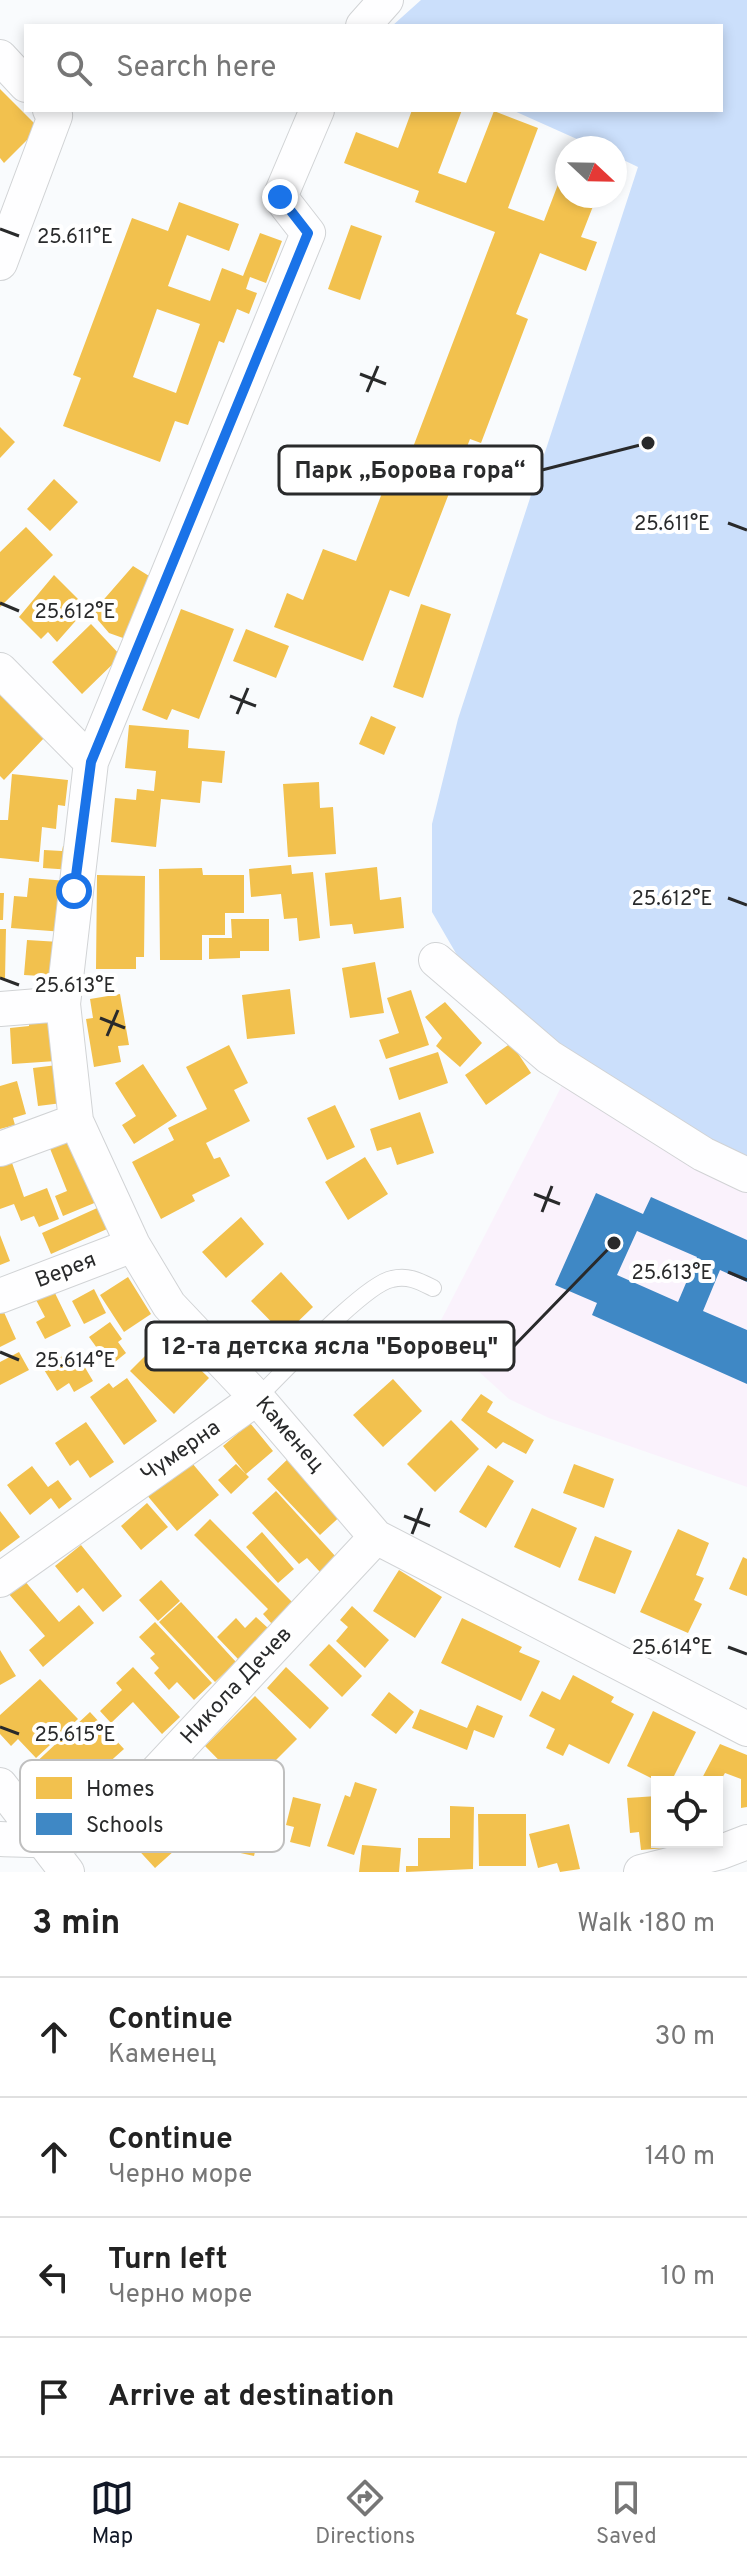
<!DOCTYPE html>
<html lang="en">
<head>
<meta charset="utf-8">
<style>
	:root { --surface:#fff; --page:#f2f2f2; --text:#222; --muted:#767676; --line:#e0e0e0; --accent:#111827 }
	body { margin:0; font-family:Overpass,sans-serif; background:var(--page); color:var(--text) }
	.controls { position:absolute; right:24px; bottom:24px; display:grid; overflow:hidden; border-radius:0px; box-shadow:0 4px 12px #0003 }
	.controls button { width:72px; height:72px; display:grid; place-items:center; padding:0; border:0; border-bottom:2px solid var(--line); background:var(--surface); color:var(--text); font:40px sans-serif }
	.compass { position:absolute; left:555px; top:136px; width:72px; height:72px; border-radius:50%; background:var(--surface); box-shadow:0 4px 12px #0003; rotate:112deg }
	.stop { position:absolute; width:24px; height:24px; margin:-18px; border:6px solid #1a73e8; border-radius:50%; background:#fff }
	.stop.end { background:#1a73e8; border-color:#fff; box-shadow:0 2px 8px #0008 }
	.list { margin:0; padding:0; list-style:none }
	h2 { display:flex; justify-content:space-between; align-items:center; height:104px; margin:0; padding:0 32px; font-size:34px }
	h2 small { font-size:26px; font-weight:400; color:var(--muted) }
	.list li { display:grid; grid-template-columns:52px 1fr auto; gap:24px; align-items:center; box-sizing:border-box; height:120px; padding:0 32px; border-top:2px solid var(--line) }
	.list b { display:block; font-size:30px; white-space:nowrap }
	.list p { margin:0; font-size:26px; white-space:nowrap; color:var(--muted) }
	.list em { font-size:26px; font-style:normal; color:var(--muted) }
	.icon { flex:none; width:44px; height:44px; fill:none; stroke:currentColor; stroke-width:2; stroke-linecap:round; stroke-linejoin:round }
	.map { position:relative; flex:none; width:747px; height:1872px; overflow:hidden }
	.search { position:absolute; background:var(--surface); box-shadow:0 4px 12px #0003; left:24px; right:24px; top:24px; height:88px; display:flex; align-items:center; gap:20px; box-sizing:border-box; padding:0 28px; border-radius:0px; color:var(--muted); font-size:30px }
	.sheet { height:584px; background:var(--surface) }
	nav { display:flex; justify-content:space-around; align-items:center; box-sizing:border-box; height:112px; border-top:2px solid var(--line); background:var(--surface); font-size:22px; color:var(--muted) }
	nav a { display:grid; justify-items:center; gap:4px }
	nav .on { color:var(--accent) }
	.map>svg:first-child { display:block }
</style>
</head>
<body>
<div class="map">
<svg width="747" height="1872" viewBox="0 0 747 1872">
	<rect width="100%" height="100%" fill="#f9fbfd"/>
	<!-- industrial -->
	<path fill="#faf2fc" d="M576,1058L747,1154V1487L549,1418L509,1399L435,1332Z"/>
	<!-- green -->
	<path fill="#cbdffb" d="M421,0H747V1164L558,1051L461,962L432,912V824L458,719L638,167L615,156V148H597L512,110H721V26H392Z"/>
	<!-- homes -->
	<path fill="#f2c14e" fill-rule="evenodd" d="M0,89L39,128L4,163L0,158Z
		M412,110H462L438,173L466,183L494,111L538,128L508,208L544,221L567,161V196H597L581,237L597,242L586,271L540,253L516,314L528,319L481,443L470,439L409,597L390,590L363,661L274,627L287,593L303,600L323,549L356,561L395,459L407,463L495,232L415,202L419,191L344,163L356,132L398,148Z
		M179,202L239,224L229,251L187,235L168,286L210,301L222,268L243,276L260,233L282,241L266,283L250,277L246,289L257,293L249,314L237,309L224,343L219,341L188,425L175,421L160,462L63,426L81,378L73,375L132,218L168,231ZM157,309L200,324L176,393L133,377Z
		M351,225L382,236L360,300L328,289Z
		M0,427L15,442L0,458Z
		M54,479L78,502L50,531L27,509Z
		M26,527L53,555L0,607V552Z
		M133,566L162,584L137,643L109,633L92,613Z
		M54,575L87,608L57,642L48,632L41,639L19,617Z
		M421,604L451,614L423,698L393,687Z
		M181,609L234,629L199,719L172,709L167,720L142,710Z
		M91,624L121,656L82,694L52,662Z
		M246,629L289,646L276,678L233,661Z
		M0,695L45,737L4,780L0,776Z
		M371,716L396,727L384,755L359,744Z
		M129,725L189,730L188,748L225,751L222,783L202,781L200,803L161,799L156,847L111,842L115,798L136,800L137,789L154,791L156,771L125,768Z
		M12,774L68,780L65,806L58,805L56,829L42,827L39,862L0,858V820H8Z
		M319,782L320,808L333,807L336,854L288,857L283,784Z
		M63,846L75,847L73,870L43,868L44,850L62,851Z
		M291,865L292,874L313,872L320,938L299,941L297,918L284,919L281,894L251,897L249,869Z
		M377,867L380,900L401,897L404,928L354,934L352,924L330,926L325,873Z
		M202,868L203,875H244V913H225V935H202V960H160L159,869Z
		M97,875L145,876L144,957H136V969H96Z
		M29,878L68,881L64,932L11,928L14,896L27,897Z
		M0,893H4L3,920H0Z
		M231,919H269V951H240V958L209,959V938H232Z
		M0,929H6L5,979H0Z
		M27,940L60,942L58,977L24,975Z
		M375,962L384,1013L350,1018L342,968Z
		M290,989L295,1034L247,1039L242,995Z
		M411,990L429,1045L386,1059L379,1040L399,1033L387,998Z
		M120,994L129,1045L118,1046L121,1062L94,1067L86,1019L93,1018L90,999Z
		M445,1002L482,1043L460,1067L436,1046L442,1038L425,1017Z
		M52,1011L56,1061L12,1064L10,1028L29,1026V1013Z
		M511,1043L531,1073L486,1105L465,1075Z
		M229,1045L248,1083L234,1090L250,1121L206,1143L214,1159L220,1157L230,1176L192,1195L195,1201L161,1219L132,1162L174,1140L168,1128L207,1109L186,1067Z
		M438,1052L448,1083L399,1100L389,1068Z
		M143,1064L177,1116L134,1144L122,1125L136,1116L115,1083Z
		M57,1065L62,1103L38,1106L33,1068Z
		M17,1081L26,1114L13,1118L15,1125L0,1129V1086Z
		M335,1105L355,1147L327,1160L307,1118Z
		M420,1112L434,1153L397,1165L391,1147L377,1151L370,1129Z
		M77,1134L104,1199L63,1216L55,1196L67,1191L49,1146Z
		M365,1157L388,1194L348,1220L325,1182Z
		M11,1160L24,1197L47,1188L59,1219L39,1227L34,1216L21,1221L14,1204L0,1209V1164Z
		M106,1204L116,1225L51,1254L42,1233Z
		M241,1217L264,1244L226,1278L202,1252Z
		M0,1235L10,1261L0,1265Z
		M281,1272L313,1307L284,1335L251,1301Z
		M128,1277L151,1314L124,1332L100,1295Z
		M53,1289L71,1326L45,1339L36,1322L45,1317L35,1298Z
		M94,1289L106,1313L84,1324L72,1301Z
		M3,1310L16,1339L0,1347V1311Z
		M110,1322L122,1339L118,1342L126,1353L110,1366L89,1337Z
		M172,1342L209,1378L174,1414L130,1371L149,1352L155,1359Z
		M74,1349L93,1381L74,1392L69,1383L57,1391L43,1368Z
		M19,1352L29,1370L0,1385V1362Z
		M127,1378L157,1421L124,1445L90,1397L109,1383L113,1388Z
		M393,1379L422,1411L383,1447L353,1415Z
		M481,1394L493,1402L487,1412L534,1440L526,1454L503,1442L496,1449L461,1420Z
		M451,1420L479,1449L435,1492L407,1464Z
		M86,1422L114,1462L90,1478L78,1460L70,1466L55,1443Z
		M250,1423L273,1451L246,1474L223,1446Z
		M292,1455L346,1511L320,1535L267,1479Z
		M192,1463L219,1495L177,1531L146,1494L166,1478L169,1482Z
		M236,1464L249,1477L231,1494L218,1480Z
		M574,1464L614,1479L604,1508L563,1493Z
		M488,1465L514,1481L486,1528L459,1512Z
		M32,1466L48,1487L58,1480L72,1499L59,1509L51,1498L30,1515L7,1485Z
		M276,1491L336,1557L320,1572L307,1558L299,1564L252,1513Z
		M147,1503L168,1527L141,1550L121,1526Z
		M532,1508L577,1528L560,1568L514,1547Z
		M0,1511L20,1537L0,1552Z
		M210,1519L293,1603L272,1624L263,1614L268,1609L194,1535Z
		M678,1529L709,1543L696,1575L704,1578L694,1600L702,1604L688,1633L640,1612Z
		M262,1532L294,1569L278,1583L246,1547Z
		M595,1536L632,1551L615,1594L578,1580Z
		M81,1545L122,1596L103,1612L83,1588L77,1593L55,1566Z
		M743,1557L747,1559V1596L729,1589Z
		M399,1570L442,1597L415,1638L373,1611Z
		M24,1580L59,1622L79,1605L94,1623L43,1667L29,1650L45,1636L8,1593Z
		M161,1580L180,1601L158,1621L139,1600Z
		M181,1602L236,1662L215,1682L159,1622Z
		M352,1606L389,1640L365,1668L336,1641L348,1627L340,1620Z
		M256,1617L269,1629L238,1659L217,1637L236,1618L245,1628Z
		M462,1618L522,1647L519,1652L540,1661L521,1701L441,1663Z
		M155,1622L212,1683L194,1700L177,1682L169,1690L154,1673L159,1668L150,1658L155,1654L139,1637Z
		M329,1644L362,1676L342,1697L309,1665Z
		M0,1650L16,1676L0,1685Z
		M133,1667L180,1717L162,1734L133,1702L111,1723L100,1711L122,1690L116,1683Z
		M286,1667L329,1708L310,1729L267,1688Z
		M573,1675L614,1697L611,1702L634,1714L609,1764L569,1744L563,1756L546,1748L555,1729L529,1716L542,1691L560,1700Z
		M40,1679L78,1719L36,1758L18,1739L11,1746L0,1734V1715Z
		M389,1692L414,1712L396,1734L371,1715Z
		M255,1696L297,1739L271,1765L279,1774L265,1788L261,1785L252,1794L205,1746Z
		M477,1705L503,1716L494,1738L474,1730L467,1750L412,1728L420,1709L467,1728Z
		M653,1711L696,1732L671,1782H659L627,1766Z
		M90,1712L124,1749L105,1766L109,1770L69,1808L31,1767Z
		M720,1744L747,1755V1807L741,1808V1779L725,1773L717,1787V1782H700Z
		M187,1770L214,1799L177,1833L185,1841L155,1868L121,1831Z
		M355,1782L377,1789L354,1855L327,1846L345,1795L350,1797Z
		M231,1794L267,1802L254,1856L218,1848Z
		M657,1796V1842H688L689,1846L641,1850L639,1832L630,1833L627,1798Z
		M293,1797L321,1804L310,1847L290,1842L294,1827L286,1825Z
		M450,1806L474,1807L473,1869L406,1872V1866H418V1838H450Z
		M478,1814H526V1866H479Z
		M569,1824L580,1869L560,1872L557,1863L538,1868L529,1834Z
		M362,1845L401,1848L399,1872H359Z"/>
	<!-- schools -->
	<path fill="#3f88c5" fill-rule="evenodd" d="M596,1193L643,1214L651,1197L747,1240V1282L720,1270L703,1311L747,1330V1384L592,1315L597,1303L555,1285ZM637,1231L697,1257L678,1302L617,1275Z"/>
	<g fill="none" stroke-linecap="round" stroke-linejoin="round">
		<defs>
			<path id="lane" d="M257,1398C282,1374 364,1284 392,1279C408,1275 419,1281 433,1288"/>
			<path id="street" d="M363,26L386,0
				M0,57L26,85
				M317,110L280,197L308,233L91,762L63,1004L76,1121L133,1245L169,1305L257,1398L376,1537L747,1729
				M0,263L55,116L50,110
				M0,670L91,762
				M436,960L549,1057L703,1154L747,1175
				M0,1009L63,1004
				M0,1149L76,1121
				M0,1296L133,1245
				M0,1580L257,1398
				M0,1785L67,1872
				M0,1839C53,1841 78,1843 121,1810L376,1537
				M641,1872L721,1852L747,1842"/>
		</defs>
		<!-- lane casing -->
		<use href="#lane" stroke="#d1d3d5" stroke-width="18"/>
		<!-- street casing -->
		<use href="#street" stroke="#d1d3d5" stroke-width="36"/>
		<!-- lane -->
		<use href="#lane" stroke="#fefeff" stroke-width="16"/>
		<!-- street -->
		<use href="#street" stroke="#fefeff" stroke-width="34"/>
	</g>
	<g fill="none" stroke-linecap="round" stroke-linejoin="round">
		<!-- route -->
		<path stroke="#1a73e8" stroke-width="10" d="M74,891L91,762L308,233L280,197"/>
	</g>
	<!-- ticks -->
	<path fill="none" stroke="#292a2b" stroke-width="3" d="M0,229L19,236M360,374L386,384M367,392L378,366M728,523L747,530M0,603L19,611M230,696L256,706M237,714L248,688M728,898L747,905M0,978L19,985M100,1018L125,1028M107,1036L118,1010M534,1194L560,1204M542,1212L552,1186M728,1272L747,1280M0,1352L19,1360M404,1516L430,1526M412,1534L422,1508M728,1647L747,1654M0,1727L19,1734"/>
	<g text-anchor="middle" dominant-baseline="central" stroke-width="8" stroke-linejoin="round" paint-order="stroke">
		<!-- street labels -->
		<g font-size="22" fill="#292a2b" stroke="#fff">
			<text transform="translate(66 1271) rotate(-21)">Верея</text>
			<text transform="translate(289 1435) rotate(49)">Каменец</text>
			<text transform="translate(181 1452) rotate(-35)">Чумерна</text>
			<text transform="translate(237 1686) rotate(-47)">Никола Дечев</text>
		</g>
	</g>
	<!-- legend -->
	<rect x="20" y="1760" width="264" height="92" rx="12" fill="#fff" stroke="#bfbfbf" stroke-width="2"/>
	<rect x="36" y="1777" width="36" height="22" fill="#f2c14e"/>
	<rect x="36" y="1813" width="36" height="22" fill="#3f88c5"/>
	<g font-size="22" fill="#292a2b">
		<text x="86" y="1796">Homes</text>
		<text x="86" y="1832">Schools</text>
	</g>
	<g font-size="20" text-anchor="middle" fill="#292a2b" stroke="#fff" stroke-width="8" stroke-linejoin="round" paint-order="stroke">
		<text x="75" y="243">25.611°E</text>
		<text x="672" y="530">25.611°E</text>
		<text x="75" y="618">25.612°E</text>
		<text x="672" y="905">25.612°E</text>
		<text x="75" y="992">25.613°E</text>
		<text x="672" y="1279">25.613°E</text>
		<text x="75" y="1367">25.614°E</text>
		<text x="672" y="1654">25.614°E</text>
		<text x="75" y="1741">25.615°E</text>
	</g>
	<!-- callouts -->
	<path fill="none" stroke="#292a2b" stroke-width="3" d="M648 443L542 470M614 1243L514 1346"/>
	<g fill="#292a2b" stroke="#fff" stroke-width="3">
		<circle cx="648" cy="443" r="8"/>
		<circle cx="614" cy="1243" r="8"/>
	</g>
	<g fill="#fff" stroke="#292a2b" stroke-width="3">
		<rect x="279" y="446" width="263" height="48" rx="8"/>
		<rect x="146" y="1322" width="368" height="48" rx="8"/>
	</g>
	<g font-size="24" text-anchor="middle" font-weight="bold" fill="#292a2b">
		<text x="410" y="478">Парк „Борова гора“</text>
		<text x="330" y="1354">12-та детска ясла "Боровец"</text>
	</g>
</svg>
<div class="controls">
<button><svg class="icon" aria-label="locate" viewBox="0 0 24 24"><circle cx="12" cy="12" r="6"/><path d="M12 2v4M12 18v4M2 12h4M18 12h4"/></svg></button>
</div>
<svg class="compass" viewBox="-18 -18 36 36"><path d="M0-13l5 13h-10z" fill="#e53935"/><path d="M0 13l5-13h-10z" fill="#767676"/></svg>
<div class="stop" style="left:74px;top:891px"></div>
<div class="stop end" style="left:280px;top:197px"></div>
<div class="search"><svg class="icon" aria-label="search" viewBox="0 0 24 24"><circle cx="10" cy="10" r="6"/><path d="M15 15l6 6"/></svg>Search here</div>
</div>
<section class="sheet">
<h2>3 min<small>Walk · 180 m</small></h2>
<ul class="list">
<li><svg class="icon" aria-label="ahead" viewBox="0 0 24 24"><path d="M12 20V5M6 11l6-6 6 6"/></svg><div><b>Continue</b><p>Каменец</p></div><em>30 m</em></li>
<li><svg class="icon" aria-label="ahead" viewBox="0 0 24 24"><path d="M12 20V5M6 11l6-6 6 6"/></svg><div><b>Continue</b><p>Черно море</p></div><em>140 m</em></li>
<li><svg class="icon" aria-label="left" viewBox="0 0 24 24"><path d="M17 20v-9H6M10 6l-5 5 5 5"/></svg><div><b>Turn left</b><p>Черно море</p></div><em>10 m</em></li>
<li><svg class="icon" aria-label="arrive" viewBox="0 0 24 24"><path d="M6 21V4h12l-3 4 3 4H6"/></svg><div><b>Arrive at destination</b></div></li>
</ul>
</section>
<nav>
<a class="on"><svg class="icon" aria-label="map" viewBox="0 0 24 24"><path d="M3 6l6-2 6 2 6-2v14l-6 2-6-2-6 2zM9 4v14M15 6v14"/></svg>Map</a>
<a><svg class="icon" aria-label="directions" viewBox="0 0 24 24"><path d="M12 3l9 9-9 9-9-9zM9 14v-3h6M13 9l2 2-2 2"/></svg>Directions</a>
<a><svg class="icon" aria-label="saved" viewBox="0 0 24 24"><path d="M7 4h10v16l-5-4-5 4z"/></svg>Saved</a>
</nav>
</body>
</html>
